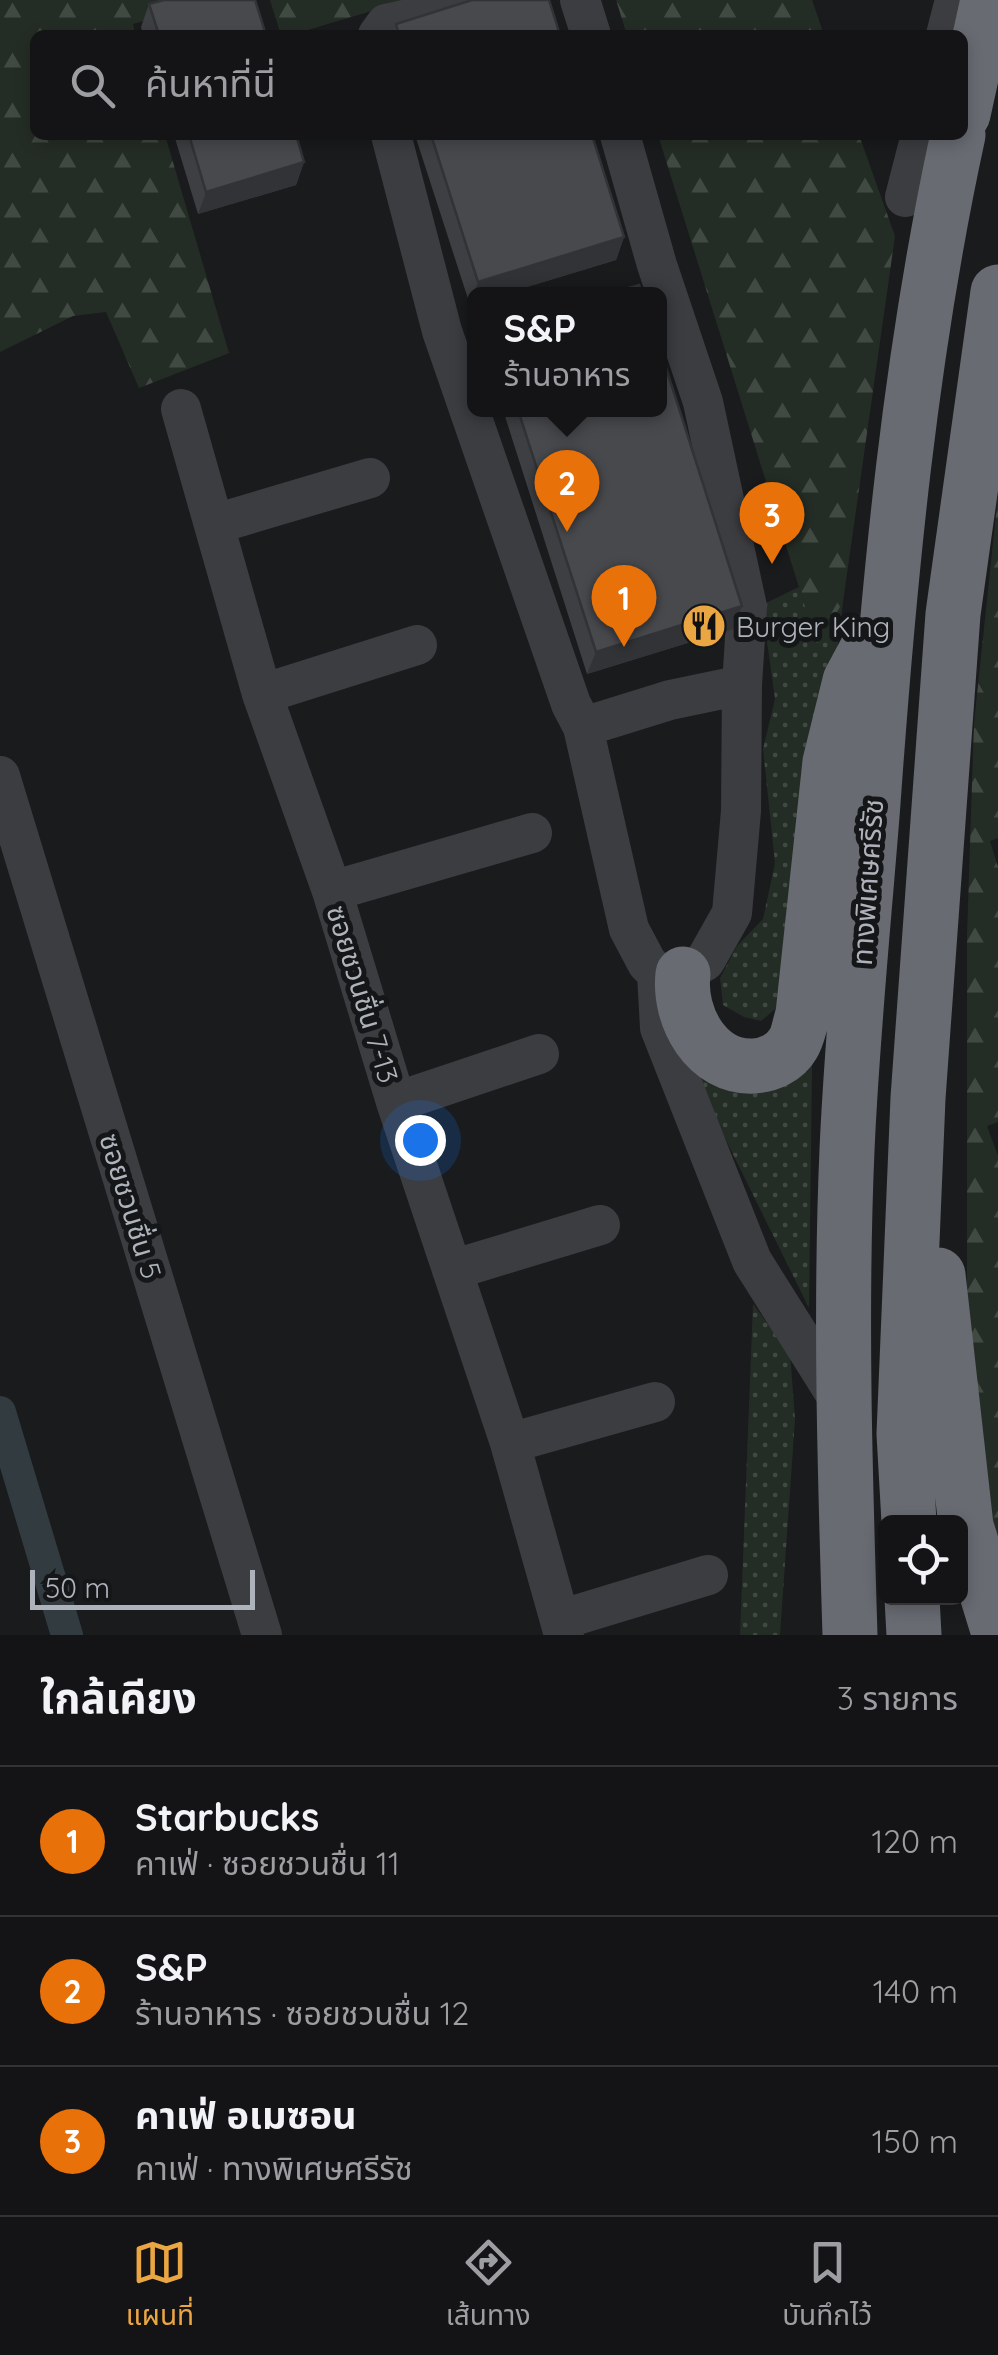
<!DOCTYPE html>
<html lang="th">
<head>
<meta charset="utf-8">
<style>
	:root { --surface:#141416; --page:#212123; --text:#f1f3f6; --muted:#9d9ea1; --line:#333335; --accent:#eba644 }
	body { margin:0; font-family:Quicksand,"Noto Sans Thai",sans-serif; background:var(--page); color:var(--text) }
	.controls { position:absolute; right:30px; bottom:30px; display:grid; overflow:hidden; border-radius:15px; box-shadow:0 5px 15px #0003 }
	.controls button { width:90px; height:90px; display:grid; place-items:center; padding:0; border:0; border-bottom:2px solid var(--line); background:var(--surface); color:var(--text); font:50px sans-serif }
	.scale { position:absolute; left:30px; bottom:25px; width:225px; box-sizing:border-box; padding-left:10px; border:5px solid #aeb3bb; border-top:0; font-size:28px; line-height:35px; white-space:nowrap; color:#aeb3bb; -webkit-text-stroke:8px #151618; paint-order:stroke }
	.you { position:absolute; left:420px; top:1140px; width:35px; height:35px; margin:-25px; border:8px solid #fff; border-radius:50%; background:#1a73e8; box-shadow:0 0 0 15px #1a73e833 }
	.badge { display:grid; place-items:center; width:65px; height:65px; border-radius:50%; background:var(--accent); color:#fff; font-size:32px; font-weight:700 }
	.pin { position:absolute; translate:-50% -82px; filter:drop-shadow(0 2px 5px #0008) }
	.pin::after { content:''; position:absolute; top:52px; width:35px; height:30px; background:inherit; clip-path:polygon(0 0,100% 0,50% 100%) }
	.popup { position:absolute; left:467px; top:287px; width:200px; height:130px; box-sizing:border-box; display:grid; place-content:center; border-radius:15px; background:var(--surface); filter:drop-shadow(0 2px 8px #0005); font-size:32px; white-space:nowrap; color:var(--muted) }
	.popup b { font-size:38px; color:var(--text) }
	.popup::after { content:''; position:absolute; left:50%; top:100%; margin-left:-20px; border:20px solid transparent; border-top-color:var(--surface) }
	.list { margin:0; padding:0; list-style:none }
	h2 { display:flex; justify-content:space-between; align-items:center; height:130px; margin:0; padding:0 40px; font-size:42px }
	h2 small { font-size:32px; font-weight:400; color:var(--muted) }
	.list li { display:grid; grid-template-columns:65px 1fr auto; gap:30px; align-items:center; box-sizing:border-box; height:150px; padding:0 40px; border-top:2px solid var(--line) }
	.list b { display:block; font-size:38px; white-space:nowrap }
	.list p { margin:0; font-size:32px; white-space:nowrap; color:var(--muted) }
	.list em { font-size:32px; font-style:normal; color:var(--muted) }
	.icon { flex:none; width:55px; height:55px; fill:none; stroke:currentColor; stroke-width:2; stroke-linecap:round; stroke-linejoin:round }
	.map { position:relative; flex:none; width:998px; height:1635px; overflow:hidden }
	.search { position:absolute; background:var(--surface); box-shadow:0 5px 15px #0003; left:30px; right:30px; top:30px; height:110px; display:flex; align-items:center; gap:25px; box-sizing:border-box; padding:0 35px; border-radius:15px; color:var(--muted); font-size:38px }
	.sheet { height:580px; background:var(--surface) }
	nav { display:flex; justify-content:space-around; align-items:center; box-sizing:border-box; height:140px; border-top:2px solid var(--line); background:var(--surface); font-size:28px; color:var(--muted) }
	nav a { display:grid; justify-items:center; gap:5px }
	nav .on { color:var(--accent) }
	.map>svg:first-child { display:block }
</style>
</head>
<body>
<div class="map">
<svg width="998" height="1635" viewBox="0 0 998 1635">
	<defs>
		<pattern id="grass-dots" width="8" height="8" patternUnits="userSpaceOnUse" patternTransform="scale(2.5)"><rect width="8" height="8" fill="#242d25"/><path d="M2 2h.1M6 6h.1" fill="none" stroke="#414943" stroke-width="1.8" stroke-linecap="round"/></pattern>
		<pattern id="forest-firs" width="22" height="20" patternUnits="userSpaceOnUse" patternTransform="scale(2.5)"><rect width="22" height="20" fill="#242d25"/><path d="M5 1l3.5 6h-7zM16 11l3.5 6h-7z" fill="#414943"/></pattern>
	</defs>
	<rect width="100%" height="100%" fill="#1a1b1d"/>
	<!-- grass -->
	<path fill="url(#grass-dots)" d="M799,587L817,644L843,602L795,992L761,1021L744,1017L723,1005L720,978L737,946L763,919L775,863L763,749L775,699L762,605Z
		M689,1054L729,1082L753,1094L790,1082L812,1066L809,1308L717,1122Z
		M753,1304L790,1353L795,1419L780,1635H740Z"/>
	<!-- forest -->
	<path fill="url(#forest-firs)" d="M0,0H218L133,24L135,35H35V135H165L229,353L139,388L106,312L73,316L0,352Z
		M270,0H408L291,35H281Z
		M616,0H812L824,35H627Z
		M658,135H859L895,236L843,602L817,645Z
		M998,496V838L990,841L998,867V1122L987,1126L998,1156V1560L967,1389V936L974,723Z"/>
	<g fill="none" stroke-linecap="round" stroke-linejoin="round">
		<!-- canal -->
		<path stroke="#313b40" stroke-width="32" d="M0,1412L67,1635"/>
		<!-- minor -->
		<path stroke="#3c3d41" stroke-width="40" d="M580,0L591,35
			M378,35L386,24L493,0
			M946,35L955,0
			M391,135L442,331L571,704L583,727
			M620,135L657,265L703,402L747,607L742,685L741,811L732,913L705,961L683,974L657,973L647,963L629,929L583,727L670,700L742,685
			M905,197L921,135
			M181,409L262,694L332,891L396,1102L510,1443L564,1635
			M215,524L370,478
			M262,694L417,645
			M0,776L262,1635
			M332,891L532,833
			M657,973L660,1028L752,1261L845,1409
			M396,1102L539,1054
			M452,1270L600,1225
			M510,1443L655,1402
			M560,1620L708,1575"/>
		<!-- highway -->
		<path stroke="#686b72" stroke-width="55" d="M963,114L988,0
			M683,974C678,1017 707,1069 754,1066C769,1065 785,1058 793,1044C798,1037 800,1023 803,1014L830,762L850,681L866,651
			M938,1275L966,1526L998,1630
			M909,1522L904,1434L918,1098L953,614L998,292
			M912,1598L914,1635
			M850,1635C845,1474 840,1311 847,1150C852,1035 864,919 873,803C889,579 910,355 958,135"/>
	</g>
	<!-- wall -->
	<path fill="#3d3f42" d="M149,4L266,35H143L141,27Z
		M396,24L560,35H392Z
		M174,135H296L304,162L296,185L198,214Z
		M415,135H592L624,237L616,260L504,294H474V304L470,305Z
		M503,410H660L733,629L587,674Z"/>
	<!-- shaded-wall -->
	<path fill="#323336" d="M304,162L296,185L198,214L206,192Z
		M624,237L616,260L504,294H474V304L470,305L478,282Z
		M742,606L733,629L587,674L596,652Z"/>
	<!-- building -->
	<path fill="#47494d" stroke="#323336" stroke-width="2.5" d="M164,0H255L266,35H159L149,4Z
		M472,0H549L560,35H399L396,24Z
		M189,135H296L304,162L206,192Z
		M431,135H592L624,237L478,282Z
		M639,285L642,294H608Z
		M660,349L742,606L596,652L518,410H660Z"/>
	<!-- icons -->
	<defs>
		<symbol id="restaurant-disc" viewBox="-11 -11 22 22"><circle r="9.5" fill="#eba644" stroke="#151618"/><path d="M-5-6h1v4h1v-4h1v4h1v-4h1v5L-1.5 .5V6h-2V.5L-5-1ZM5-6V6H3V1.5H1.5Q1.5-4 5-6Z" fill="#111"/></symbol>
	</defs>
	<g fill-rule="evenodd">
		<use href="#restaurant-disc" x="679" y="601" width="50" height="50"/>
	</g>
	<g text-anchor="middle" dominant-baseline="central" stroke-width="10" stroke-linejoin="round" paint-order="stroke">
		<!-- poi labels -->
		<g font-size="28" fill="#aeb3bb" stroke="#151618" text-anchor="start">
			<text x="736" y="626">Burger King</text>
		</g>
		<!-- street labels -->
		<g font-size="28" fill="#aeb3bb" stroke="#151618">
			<text transform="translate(867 882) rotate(-86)">ทางพิเศษศรีรัช</text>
			<text transform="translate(363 994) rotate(73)">ซอยชวนชื่น 7-13</text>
			<text transform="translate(131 1206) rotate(73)">ซอยชวนชื่น 5</text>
		</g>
	</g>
</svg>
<div class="controls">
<button><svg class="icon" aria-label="locate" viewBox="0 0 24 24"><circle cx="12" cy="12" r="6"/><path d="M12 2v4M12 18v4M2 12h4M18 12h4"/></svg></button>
</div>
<div class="scale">50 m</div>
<div class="you"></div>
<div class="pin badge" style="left:624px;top:647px;background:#e8710a">1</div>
<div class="pin badge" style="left:567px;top:532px;background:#e8710a">2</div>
<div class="popup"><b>S&amp;P</b>ร้านอาหาร</div>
<div class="pin badge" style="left:772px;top:564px;background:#e8710a">3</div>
<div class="search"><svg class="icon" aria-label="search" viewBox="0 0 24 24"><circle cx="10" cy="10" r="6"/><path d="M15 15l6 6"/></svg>ค้นหาที่นี่</div>
</div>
<section class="sheet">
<h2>ใกล้เคียง<small>3 รายการ</small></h2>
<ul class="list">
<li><span class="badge" style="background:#e8710a">1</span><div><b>Starbucks</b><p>คาเฟ่ · ซอยชวนชื่น 11</p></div><em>120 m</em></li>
<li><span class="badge" style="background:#e8710a">2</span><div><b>S&amp;P</b><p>ร้านอาหาร · ซอยชวนชื่น 12</p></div><em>140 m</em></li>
<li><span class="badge" style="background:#e8710a">3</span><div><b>คาเฟ่ อเมซอน</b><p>คาเฟ่ · ทางพิเศษศรีรัช</p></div><em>150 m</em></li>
</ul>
</section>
<nav>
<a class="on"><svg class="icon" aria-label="map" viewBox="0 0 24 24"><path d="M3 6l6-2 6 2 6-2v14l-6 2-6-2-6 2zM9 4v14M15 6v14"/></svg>แผนที่</a>
<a><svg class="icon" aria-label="directions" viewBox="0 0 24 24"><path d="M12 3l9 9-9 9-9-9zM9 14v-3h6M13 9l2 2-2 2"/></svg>เส้นทาง</a>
<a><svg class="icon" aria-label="saved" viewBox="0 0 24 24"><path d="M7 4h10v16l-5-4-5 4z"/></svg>บันทึกไว้</a>
</nav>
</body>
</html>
